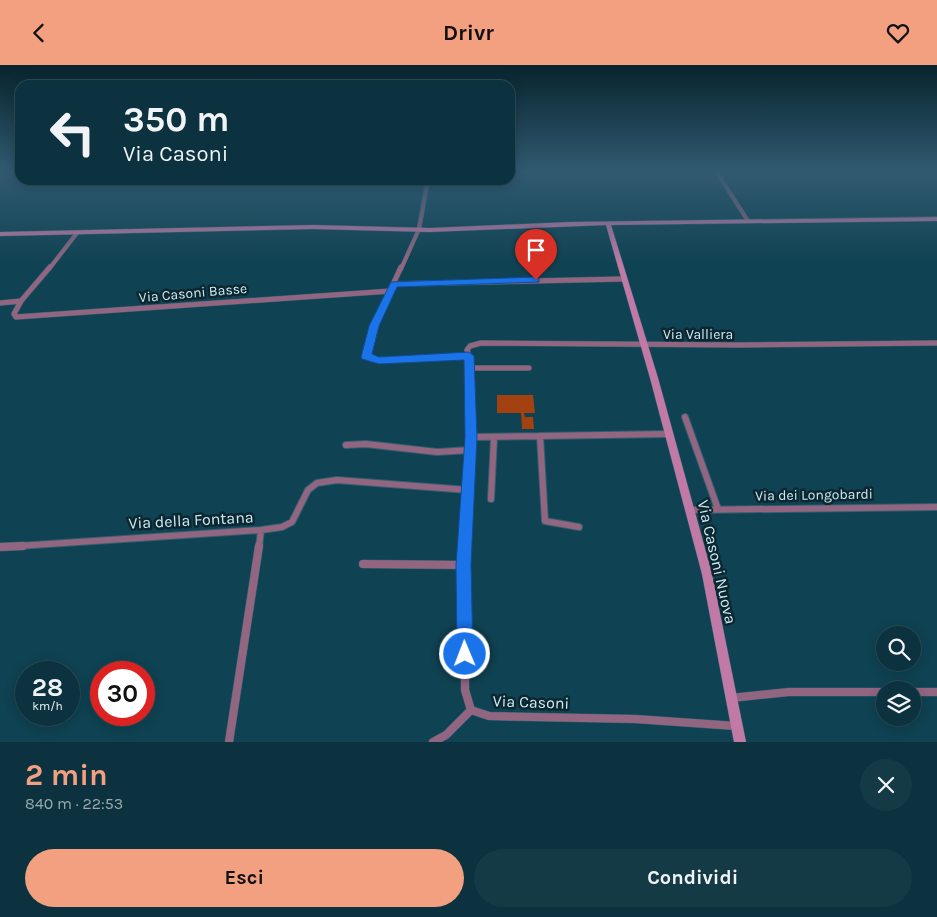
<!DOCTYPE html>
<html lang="it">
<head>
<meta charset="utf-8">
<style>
  :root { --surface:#0b323e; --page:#143a45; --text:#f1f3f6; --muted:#9aaab0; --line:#2b4d58; --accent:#f2a080 }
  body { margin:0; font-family:Karla,sans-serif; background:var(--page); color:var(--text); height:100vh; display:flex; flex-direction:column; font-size:19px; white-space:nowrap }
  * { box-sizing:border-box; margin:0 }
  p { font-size:16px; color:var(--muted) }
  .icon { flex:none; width:28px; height:28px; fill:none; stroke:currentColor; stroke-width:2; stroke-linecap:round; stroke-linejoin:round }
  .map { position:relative; height:677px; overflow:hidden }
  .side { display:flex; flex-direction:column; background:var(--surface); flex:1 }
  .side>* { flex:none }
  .banner { position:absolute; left:15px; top:15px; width:500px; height:105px; border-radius:15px; box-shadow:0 2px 12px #0003,0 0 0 1px var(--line); background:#0b323e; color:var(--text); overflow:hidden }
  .buttons { position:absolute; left:876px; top:561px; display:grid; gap:10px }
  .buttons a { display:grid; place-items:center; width:45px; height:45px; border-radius:50%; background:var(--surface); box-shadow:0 2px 12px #0003,0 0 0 1px var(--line); font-size:25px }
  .speed { position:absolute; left:15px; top:596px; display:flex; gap:10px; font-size:25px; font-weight:700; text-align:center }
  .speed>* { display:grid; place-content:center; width:65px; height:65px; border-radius:50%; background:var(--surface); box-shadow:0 2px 12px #0003,0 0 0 1px var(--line); line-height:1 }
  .speed small { font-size:12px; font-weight:400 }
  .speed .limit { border:8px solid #d22; background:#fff; color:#111 }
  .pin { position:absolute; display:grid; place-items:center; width:42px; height:42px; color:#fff; margin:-51px -21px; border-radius:50% 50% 50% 0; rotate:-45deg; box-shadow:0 0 5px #0007 }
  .pin .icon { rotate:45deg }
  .me { position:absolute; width:55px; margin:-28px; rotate:359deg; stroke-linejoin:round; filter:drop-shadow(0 0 4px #0008) }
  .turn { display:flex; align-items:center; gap:18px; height:105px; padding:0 25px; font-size:22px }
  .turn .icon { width:65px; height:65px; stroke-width:2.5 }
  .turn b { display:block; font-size:35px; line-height:42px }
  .round { display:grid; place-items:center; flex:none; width:52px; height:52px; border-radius:26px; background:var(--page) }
  .headline { display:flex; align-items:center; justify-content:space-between; height:85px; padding:0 25px }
  h1 { font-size:30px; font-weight:700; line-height:38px; color:var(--accent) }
  .primary-button { display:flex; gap:10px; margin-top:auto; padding:10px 25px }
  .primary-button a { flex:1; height:58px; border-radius:30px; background:var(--accent); color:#111; font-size:20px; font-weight:700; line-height:58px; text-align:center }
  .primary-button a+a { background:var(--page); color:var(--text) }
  header { display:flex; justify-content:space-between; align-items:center; height:65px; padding:0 25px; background:var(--accent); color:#111; font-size:22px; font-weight:700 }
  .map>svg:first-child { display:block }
  .green { fill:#a44110 }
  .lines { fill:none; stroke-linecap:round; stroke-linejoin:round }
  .minor-far3-casing { stroke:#316070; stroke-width:4.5 }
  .minor-far2-casing { stroke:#316070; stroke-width:6 }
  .minor-far1-casing { stroke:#316070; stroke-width:8 }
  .minor-casing { stroke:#316070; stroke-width:9 }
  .tertiary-casing { stroke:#316070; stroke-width:1 }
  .secondary-casing { stroke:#316070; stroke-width:1 }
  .minor-far3 { stroke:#926580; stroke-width:4 }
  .minor-far2 { stroke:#926580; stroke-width:5 }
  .minor-far1 { stroke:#926580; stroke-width:6 }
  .minor { stroke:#926580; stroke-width:8 }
  .tertiary { fill:#926580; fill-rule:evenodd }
  .secondary { fill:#c17aa6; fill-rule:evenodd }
  .route { fill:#1a73e8; stroke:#114b97 }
  .labels { text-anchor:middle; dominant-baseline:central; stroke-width:5; stroke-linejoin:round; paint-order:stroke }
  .street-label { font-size:14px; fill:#ccebf7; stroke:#0c272f }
  .near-street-label { font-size:16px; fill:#ccebf7; stroke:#0c272f }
</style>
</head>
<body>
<header><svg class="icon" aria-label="back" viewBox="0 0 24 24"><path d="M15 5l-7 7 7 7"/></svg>Drivr<svg class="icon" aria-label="heart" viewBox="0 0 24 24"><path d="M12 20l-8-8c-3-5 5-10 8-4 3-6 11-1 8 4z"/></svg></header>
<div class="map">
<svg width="937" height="677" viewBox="0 0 937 677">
  <rect width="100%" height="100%" fill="#0f4252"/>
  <path class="green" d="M497 330H533L535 348H524L525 352H533L534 364H522L521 348H497Z"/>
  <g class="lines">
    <g class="minor-far3-casing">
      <path id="minor-far3" d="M716 106 748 156
        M49 204 77 168
        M401 204 419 164"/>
    </g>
    <g class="minor-far2-casing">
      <path id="minor-far2" d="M401 202 374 261 366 292 379 295 469 291 470 327
        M394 219 623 214
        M21 236 14 249 16 252 391 226
        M0 238 21 236 50 202
        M469 291 467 285 470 281 481 278 738 280 937 278
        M469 303H529"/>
    </g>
    <g class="minor-far1-casing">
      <path id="minor-far1" d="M685 352 718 444
        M540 371 545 456 579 462
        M471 372 668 369
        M346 380 366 379 437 387 470 385
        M491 434 494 373
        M691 445 937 442
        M3 482 261 465 282 462 292 457 308 425 317 418 337 415 468 425
        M259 482 261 465
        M465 482 471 372 470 325"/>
    </g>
    <g class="minor-casing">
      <path id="minor" d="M465 481V625L471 645 489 651 635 654 736 661
        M0 482 23 481
        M363 499 464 500
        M912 627H937
        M731 633 789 627H885
        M229 677 259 481
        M433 677 446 670 471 645"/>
    </g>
    <g class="tertiary-casing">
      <path id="tertiary" d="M426 115H430L421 164 419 165 417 164Z"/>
    </g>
    <g class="secondary-casing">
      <path id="secondary" d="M937 152V156L611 160 658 313 712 509 746 677H734L702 509 650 313 606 160 430 167 313 164 0 171V167L313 160 430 163 569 157Z"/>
    </g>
    <use href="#minor-far3" class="minor-far3"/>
    <use href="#minor-far2" class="minor-far2"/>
    <use href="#minor-far1" class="minor-far1"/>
    <use href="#minor" class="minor"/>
    <use href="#tertiary" class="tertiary"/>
    <use href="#secondary" class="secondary"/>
  </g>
  <linearGradient id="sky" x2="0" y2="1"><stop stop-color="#08242d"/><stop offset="0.53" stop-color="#315a71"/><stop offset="1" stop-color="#315a71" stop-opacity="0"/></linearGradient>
  <rect width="937" height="200" fill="url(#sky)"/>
  <path class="route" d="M536 212 539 213V217L397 222 379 261 372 289 379 292 469 287 474 291 477 372 471 500 473 589 470 595 465 597 459 595 457 589 456 500 465 372 464 295 379 299 362 294 361 292 369 261 391 217Z"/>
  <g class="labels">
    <g class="street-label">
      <text transform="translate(193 228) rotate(-5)">Via Casoni Basse</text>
      <text x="698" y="269">Via Valliera</text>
      <text transform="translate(814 430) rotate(-1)">Via dei Longobardi</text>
    </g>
    <g class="near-street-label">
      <text transform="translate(191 455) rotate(-3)">Via della Fontana</text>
      <text transform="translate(717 497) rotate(77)">Via Casoni Nuova</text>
      <text transform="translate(531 637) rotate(2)">Via Casoni</text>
    </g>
  </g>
</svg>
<div class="buttons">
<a><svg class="icon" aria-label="search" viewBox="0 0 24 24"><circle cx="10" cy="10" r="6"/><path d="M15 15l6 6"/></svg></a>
<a><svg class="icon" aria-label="layers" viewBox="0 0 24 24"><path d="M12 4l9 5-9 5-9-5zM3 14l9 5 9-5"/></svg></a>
</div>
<div class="speed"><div>28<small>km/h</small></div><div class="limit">30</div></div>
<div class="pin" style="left:536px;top:215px;background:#d93025"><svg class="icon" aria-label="arrive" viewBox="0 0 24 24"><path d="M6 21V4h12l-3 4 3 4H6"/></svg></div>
<svg class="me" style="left:465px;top:589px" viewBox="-20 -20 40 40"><circle r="17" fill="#1a73e8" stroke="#fff" stroke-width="3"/><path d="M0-11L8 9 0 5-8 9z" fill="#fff"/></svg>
<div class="banner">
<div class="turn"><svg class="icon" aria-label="left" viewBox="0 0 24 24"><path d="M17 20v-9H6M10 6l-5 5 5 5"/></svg><div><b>350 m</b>Via Casoni</div></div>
</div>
</div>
<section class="side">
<div class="headline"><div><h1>2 min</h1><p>840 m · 22:53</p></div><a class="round"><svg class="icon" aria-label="close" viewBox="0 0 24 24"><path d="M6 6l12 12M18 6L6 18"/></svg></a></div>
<div class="primary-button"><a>Esci</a><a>Condividi</a></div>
</section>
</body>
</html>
